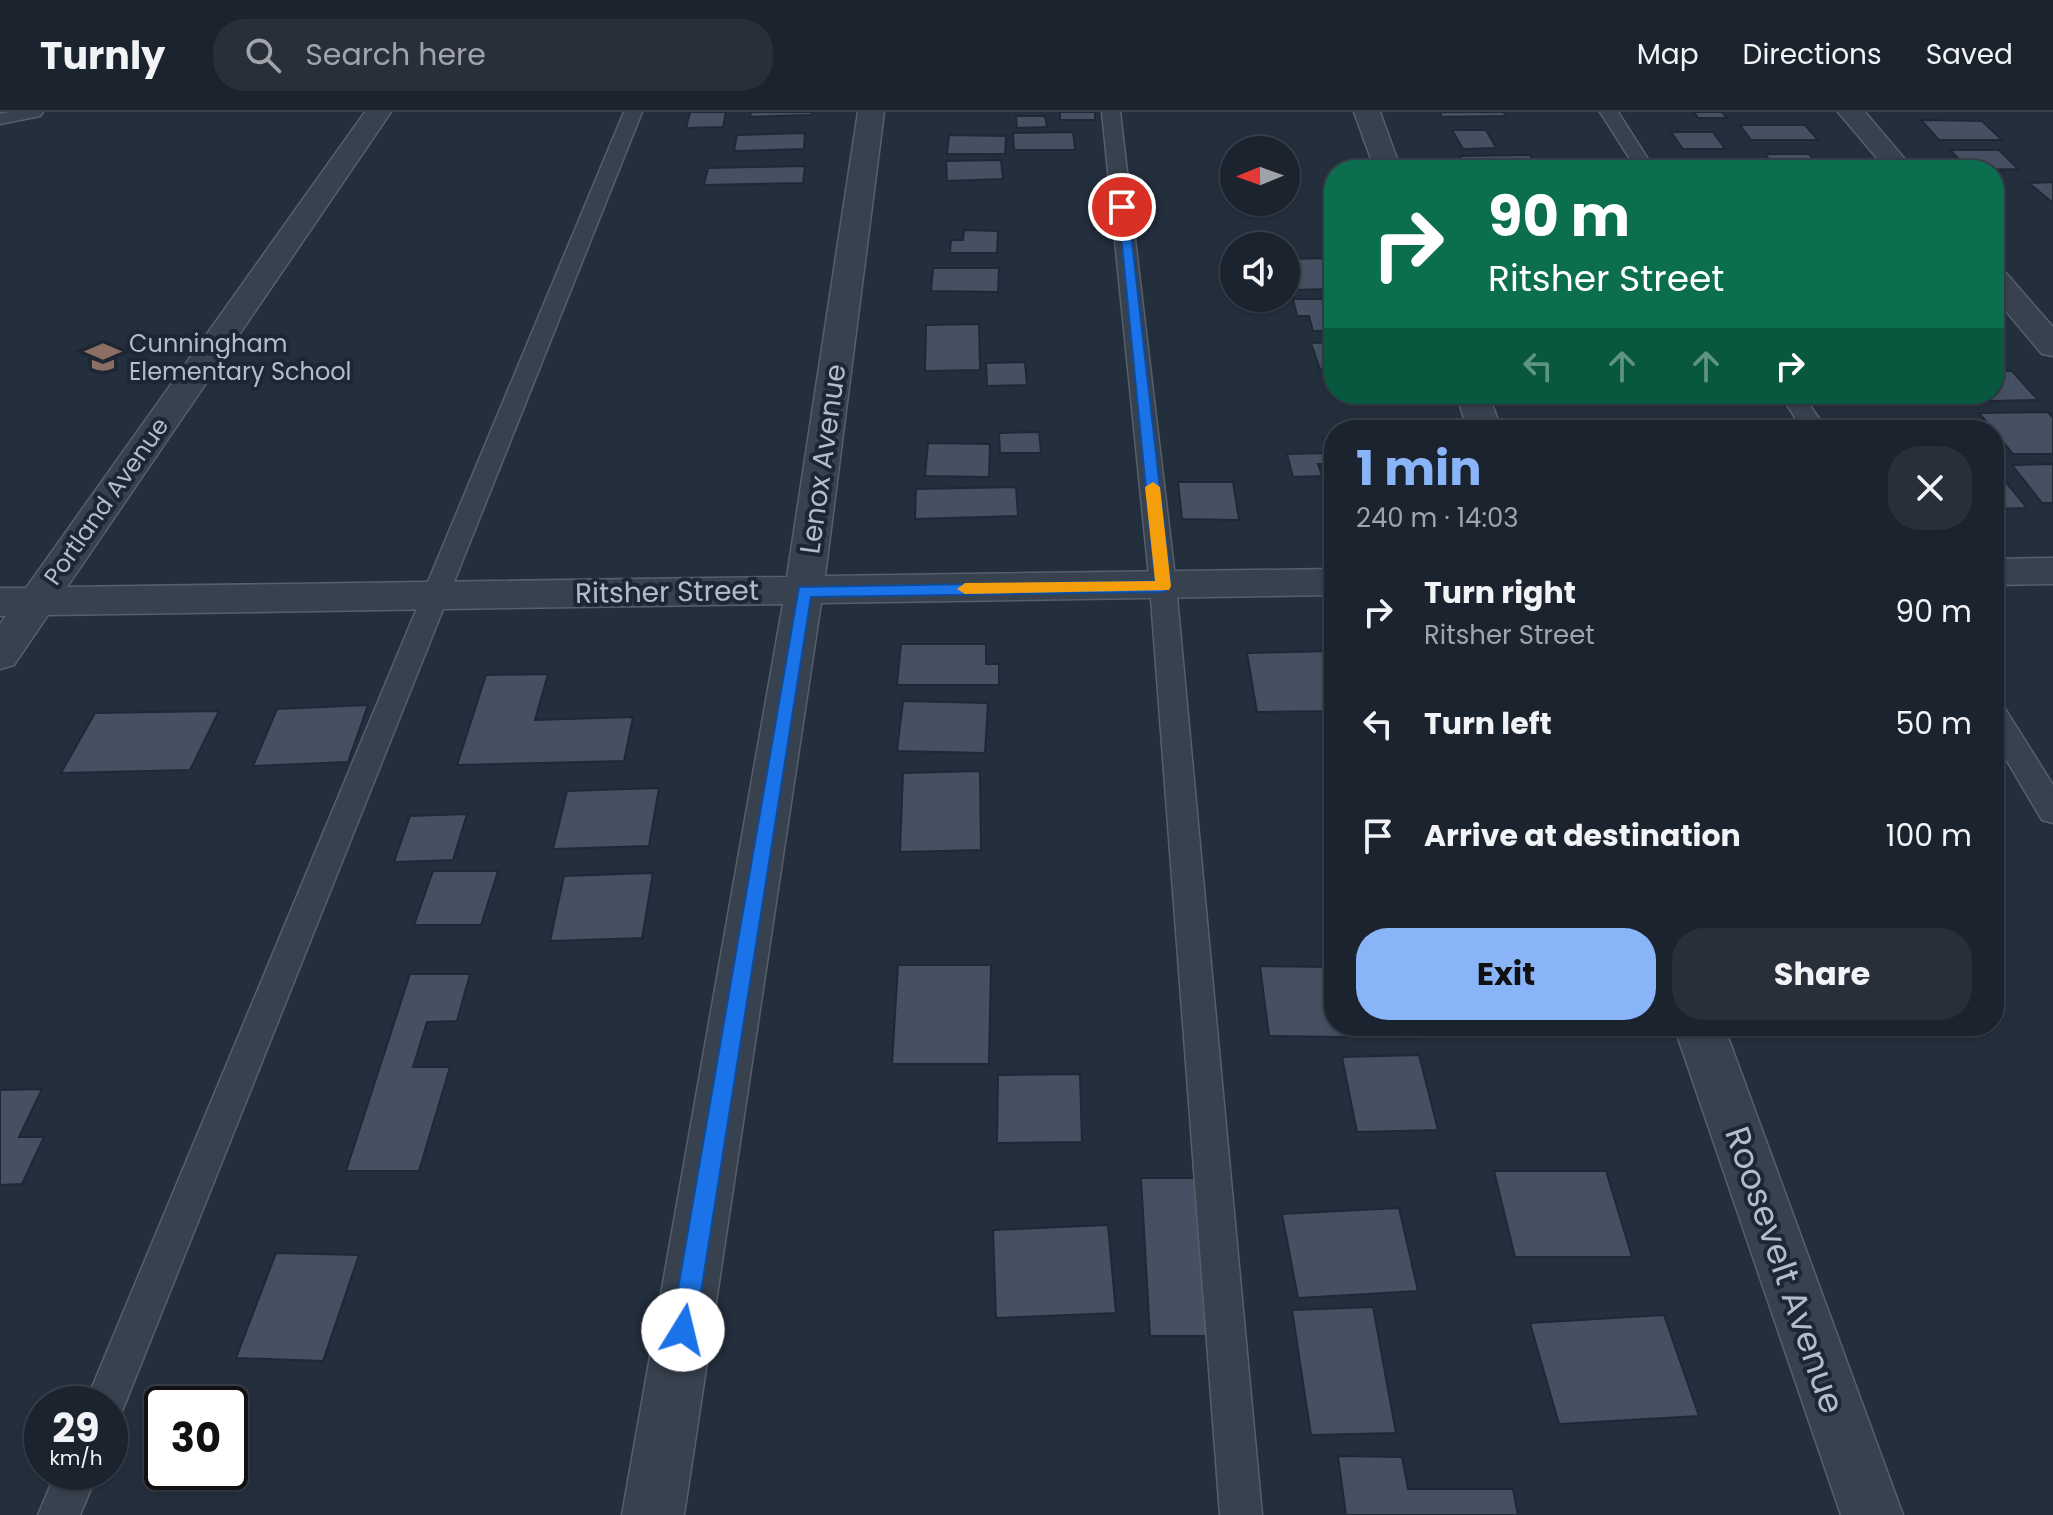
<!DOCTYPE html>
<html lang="en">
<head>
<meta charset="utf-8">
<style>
  :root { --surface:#1b232e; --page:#282f3a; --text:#f1f3f6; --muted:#a0a4aa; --line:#39404a; --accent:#8ab4f8 }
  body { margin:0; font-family:Poppins,sans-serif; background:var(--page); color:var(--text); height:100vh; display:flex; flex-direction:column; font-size:30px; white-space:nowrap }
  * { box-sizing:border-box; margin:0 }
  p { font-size:26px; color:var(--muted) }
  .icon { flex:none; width:44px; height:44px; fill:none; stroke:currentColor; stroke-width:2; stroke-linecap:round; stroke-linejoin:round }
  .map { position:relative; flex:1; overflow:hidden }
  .sheet { position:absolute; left:1324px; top:308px; width:680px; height:616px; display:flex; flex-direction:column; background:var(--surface); border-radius:32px; box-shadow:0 2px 6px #0004,0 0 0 2px var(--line) }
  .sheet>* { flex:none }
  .guide { position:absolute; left:1324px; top:48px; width:680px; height:244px; border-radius:32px; box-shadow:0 2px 6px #0004,0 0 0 2px var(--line); background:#0b6e4f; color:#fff; overflow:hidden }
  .needle { width:52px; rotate:269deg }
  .tools { position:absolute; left:1220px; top:24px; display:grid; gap:16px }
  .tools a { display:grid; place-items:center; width:80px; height:80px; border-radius:50%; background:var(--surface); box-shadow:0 2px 6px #0004,0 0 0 2px var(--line); font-size:40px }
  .speed { position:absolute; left:24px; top:1274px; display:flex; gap:16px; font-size:40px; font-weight:700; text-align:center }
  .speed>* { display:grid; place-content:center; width:104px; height:104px; border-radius:50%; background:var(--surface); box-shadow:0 2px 6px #0004,0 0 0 2px var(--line); line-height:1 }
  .speed small { font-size:20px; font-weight:400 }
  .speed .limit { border:4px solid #111; border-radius:12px; background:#fff; color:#111 }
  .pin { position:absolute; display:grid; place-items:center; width:68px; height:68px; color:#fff; margin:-34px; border:4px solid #fff; border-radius:50%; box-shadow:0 2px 8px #0007 }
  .me { position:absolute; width:88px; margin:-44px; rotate:9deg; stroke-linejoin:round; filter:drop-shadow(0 0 6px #0008) }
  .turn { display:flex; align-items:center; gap:28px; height:168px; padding:0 32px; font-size:36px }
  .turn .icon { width:104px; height:104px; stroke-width:2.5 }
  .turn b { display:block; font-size:56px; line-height:68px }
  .lanes { display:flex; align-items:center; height:76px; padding:0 32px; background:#0003; justify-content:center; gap:40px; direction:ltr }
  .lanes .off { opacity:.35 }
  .round { display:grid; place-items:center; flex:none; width:84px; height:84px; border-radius:32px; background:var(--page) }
  .headline { display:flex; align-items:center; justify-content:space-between; height:136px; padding:0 32px }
  h1 { font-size:48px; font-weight:700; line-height:60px; color:var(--accent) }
  .button { display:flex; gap:16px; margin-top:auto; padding:16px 32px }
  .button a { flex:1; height:92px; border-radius:32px; background:var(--accent); color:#111; font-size:32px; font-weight:700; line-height:92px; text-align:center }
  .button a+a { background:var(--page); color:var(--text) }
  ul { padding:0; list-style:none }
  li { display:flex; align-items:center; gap:24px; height:112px; padding:0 32px }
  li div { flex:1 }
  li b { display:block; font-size:30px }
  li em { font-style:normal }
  header { display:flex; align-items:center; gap:48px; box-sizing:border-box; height:112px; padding:0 40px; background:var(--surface); border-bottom:2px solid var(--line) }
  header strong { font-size:38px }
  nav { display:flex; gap:44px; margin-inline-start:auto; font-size:28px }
  .search { width:560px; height:72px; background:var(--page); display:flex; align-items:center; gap:20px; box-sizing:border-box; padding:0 28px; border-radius:32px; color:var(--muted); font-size:30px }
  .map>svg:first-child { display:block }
  .building { fill:#455162; stroke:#1f2835; stroke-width:2 }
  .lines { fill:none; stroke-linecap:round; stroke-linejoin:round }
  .lane-casing { stroke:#565f6c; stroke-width:3 }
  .street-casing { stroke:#565f6c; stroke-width:3 }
  .lane { fill:#38414e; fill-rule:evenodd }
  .street { fill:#38414e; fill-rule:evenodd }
  .route { fill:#1a73e8; stroke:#114b97; stroke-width:2 }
  .slow { fill:#f59e0b }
  .labels { text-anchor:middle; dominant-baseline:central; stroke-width:8; stroke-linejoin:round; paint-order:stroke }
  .far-poi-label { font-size:24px; fill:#b4bcc9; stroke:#1d2633; text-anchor:start }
  .far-street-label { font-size:24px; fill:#b4bcc9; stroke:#1d2633 }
  .street-label { font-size:28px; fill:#b4bcc9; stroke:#1d2633 }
  .near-street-label { font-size:34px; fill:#b4bcc9; stroke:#1d2633 }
</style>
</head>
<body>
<header>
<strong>Turnly</strong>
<div class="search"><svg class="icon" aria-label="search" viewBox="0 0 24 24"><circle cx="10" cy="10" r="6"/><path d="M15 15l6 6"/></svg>Search here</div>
<nav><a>Map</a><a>Directions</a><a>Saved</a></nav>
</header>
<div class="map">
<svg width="2053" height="1403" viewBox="0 0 2053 1403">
  <rect width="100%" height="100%" fill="#242f3e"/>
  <path class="building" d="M690 0H726L723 15 686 16Z
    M751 0H812L811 3 750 5Z
    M1060 0H1095V8H1060Z
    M1440 0H1503L1506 4 1442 5Z
    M1694 0H1722L1727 6H1698Z
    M1016 4H1045L1047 15 1017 16Z
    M1921 8 1982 9 2002 28H1939Z
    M1740 13H1805L1818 28H1751Z
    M1452 18H1486L1496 36 1463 37Z
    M1073 20 1075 38H1014L1013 21Z
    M1671 20H1713L1725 37H1683Z
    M805 21 804 37 734 39 737 23Z
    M949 23 1006 24 1005 42H947Z
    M1950 38H1999L2018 57 1969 58Z
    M1765 42H1809L1823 58H1777Z
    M1530 43 1538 58H1456L1454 52H1464L1460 44Z
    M1001 48 1003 67 947 69 946 49Z
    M805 54 803 71 704 73 708 56Z
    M2053 70V91L2029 71Z
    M964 118 998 119 997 141H950L951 128H963Z
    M1332 146 1334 177 1289 178 1286 147Z
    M1223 147H1234V163H1225Z
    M933 156H999L998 180 931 179Z
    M1293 187H1334V219H1313L1309 204H1297Z
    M979 212 980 258 925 259 926 213Z
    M1334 230V257H1320L1311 231Z
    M1025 250 1027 273 987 274 986 251Z
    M1994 259H2012L2038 288 1953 290 1946 282H1994Z
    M2048 300 2053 306V342H2013L1979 301Z
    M1039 320 1041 341H1000L999 321Z
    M1323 325H1334V352H1318L1322 364 1293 365 1287 342 1328 341Z
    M928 331 990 332 989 365 925 364Z
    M2053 352V391H2042L2012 353Z
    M2001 364 2027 396 1994 397V365Z
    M1178 370H1233L1239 408 1182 407Z
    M1016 375 1018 404 915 407 916 377Z
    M901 532H986V552H999V573H897Z
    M1334 539V599L1257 600 1247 541Z
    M548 562 535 608 633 605 624 649 457 653 486 563Z
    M903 589 988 591 985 641 897 639Z
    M368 593 348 650 253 654 277 597Z
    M219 599 190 658 61 661 95 601Z
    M980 659 981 738 900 740 903 661Z
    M659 676 649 734 553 737 567 679Z
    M467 702 453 748 394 750 410 704Z
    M433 759H498L481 813H414Z
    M653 761 642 826 550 829 564 764Z
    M898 853H991L989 952H892Z
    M1260 854 1334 855V914H1415L1417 926 1269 924Z
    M410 862H470L457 909 427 910 413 955H450L419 1059H346Z
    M1419 943 1438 1018 1357 1020 1342 945Z
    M1080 962 1082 1030 997 1031 998 963Z
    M42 977 19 1025H44L22 1072 0 1073V978Z
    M1494 1059H1606L1632 1145H1515Z
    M1141 1066H1207L1221 1224H1150Z
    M1399 1096 1418 1179 1298 1186 1282 1102Z
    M1108 1113 1116 1201 996 1206 993 1118Z
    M276 1141 359 1143 323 1249 236 1246Z
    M1373 1195 1396 1321 1311 1323 1292 1198Z
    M1664 1203 1699 1304 1559 1312 1530 1211Z
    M1338 1344 1402 1345 1408 1377H1513L1518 1403H1346Z"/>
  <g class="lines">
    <g class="lane-casing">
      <path id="lane" d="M9 0H43L40 4 0 12V2Z
        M624 0H642L125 1292 119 1306 110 1310V1292H85Z
        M1102 0H1120L1176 474 1262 1403H1220L1150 474Z
        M1600 0H1618L1655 58H1637Z
        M1780 282H1802L1827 318H1803Z
        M1994 592 2004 595 2053 673V711L2042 708 1994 627Z
        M56 1360H98L80 1403H38Z"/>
    </g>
    <g class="street-casing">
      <path id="street" d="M365 0H391L67 475 787 465 858 0H884L825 464 1334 457V483L821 491 684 1403H622L783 492 48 503 14 553 0 557V512L6 504H0V476H26Z
        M1354 0H1380L1401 58H1375Z
        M1838 0H1865L1914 58H1887Z
        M1994 157 2005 160 2053 215V244L2042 242 1994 185Z
        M1456 282H1488L1502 318H1468Z
        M2053 446V472L1994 473V447Z
        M1674 914H1724L1903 1403H1841Z"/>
    </g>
    <use href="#lane" class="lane"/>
    <use href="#street" class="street"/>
  </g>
  <path class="route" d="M1118 92 1128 95 1171 474 1163 480 811 485 695 1218 691 1227 683 1230 675 1227 671 1218 799 475 1155 469Z"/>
  <path class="slow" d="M1153 370 1160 375 1171 474 1169 478 965 482 957 477 965 471 1155 469 1145 375Z"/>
  <defs>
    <g id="school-bare" transform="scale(2.76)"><path d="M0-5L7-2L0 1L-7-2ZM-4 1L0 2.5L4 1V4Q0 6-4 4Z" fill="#8d6e63" stroke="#1d2633" stroke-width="2.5" paint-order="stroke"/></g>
  </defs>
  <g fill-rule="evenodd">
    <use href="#school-bare" x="103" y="245"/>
  </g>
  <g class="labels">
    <g class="far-poi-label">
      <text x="129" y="231">Cunningham<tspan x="129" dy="28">Elementary School</tspan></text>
    </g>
    <g class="far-street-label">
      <text transform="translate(106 389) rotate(-55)">Portland Avenue</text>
    </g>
    <g class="street-label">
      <text transform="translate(823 347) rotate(-82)">Lenox Avenue</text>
      <text transform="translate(667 480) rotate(-1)">Ritsher Street</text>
    </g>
    <g class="near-street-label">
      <text transform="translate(1785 1158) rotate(71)">Roosevelt Avenue</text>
    </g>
  </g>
</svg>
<div class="tools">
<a><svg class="needle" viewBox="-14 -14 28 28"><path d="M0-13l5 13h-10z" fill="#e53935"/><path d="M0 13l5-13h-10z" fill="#a0a4aa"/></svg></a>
<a><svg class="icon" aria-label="sound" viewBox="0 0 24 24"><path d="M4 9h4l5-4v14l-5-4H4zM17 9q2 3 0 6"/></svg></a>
</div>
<div class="speed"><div>29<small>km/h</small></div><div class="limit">30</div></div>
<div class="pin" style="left:1122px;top:95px;background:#d93025"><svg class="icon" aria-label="arrive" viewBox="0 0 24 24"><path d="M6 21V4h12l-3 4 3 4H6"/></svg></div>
<svg class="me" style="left:683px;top:1218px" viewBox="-20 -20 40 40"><circle r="19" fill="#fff"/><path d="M0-13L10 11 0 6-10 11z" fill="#1a73e8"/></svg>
<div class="guide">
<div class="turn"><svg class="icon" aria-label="right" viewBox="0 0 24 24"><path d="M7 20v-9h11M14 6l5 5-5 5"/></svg><div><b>90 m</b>Ritsher Street</div></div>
<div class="lanes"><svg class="icon off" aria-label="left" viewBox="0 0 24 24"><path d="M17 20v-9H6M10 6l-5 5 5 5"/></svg><svg class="icon off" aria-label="ahead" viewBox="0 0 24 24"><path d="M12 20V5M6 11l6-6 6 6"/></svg><svg class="icon off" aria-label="ahead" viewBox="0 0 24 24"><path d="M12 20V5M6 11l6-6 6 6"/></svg><svg class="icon" aria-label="right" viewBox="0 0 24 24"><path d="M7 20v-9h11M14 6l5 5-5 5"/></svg></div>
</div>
<section class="sheet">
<div class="headline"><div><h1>1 min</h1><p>240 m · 14:03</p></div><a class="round"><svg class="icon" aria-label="close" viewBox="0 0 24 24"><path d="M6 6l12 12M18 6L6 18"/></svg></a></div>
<ul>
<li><svg class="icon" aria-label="right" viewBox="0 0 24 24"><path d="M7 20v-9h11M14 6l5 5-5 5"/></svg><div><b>Turn right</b><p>Ritsher Street</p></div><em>90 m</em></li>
<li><svg class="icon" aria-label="left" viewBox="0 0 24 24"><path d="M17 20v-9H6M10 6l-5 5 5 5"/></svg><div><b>Turn left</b></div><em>50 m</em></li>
<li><svg class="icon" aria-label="arrive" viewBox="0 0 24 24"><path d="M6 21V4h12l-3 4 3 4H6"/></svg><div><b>Arrive at destination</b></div><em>100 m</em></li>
</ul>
<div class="button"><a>Exit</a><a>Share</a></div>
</section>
</div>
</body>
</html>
